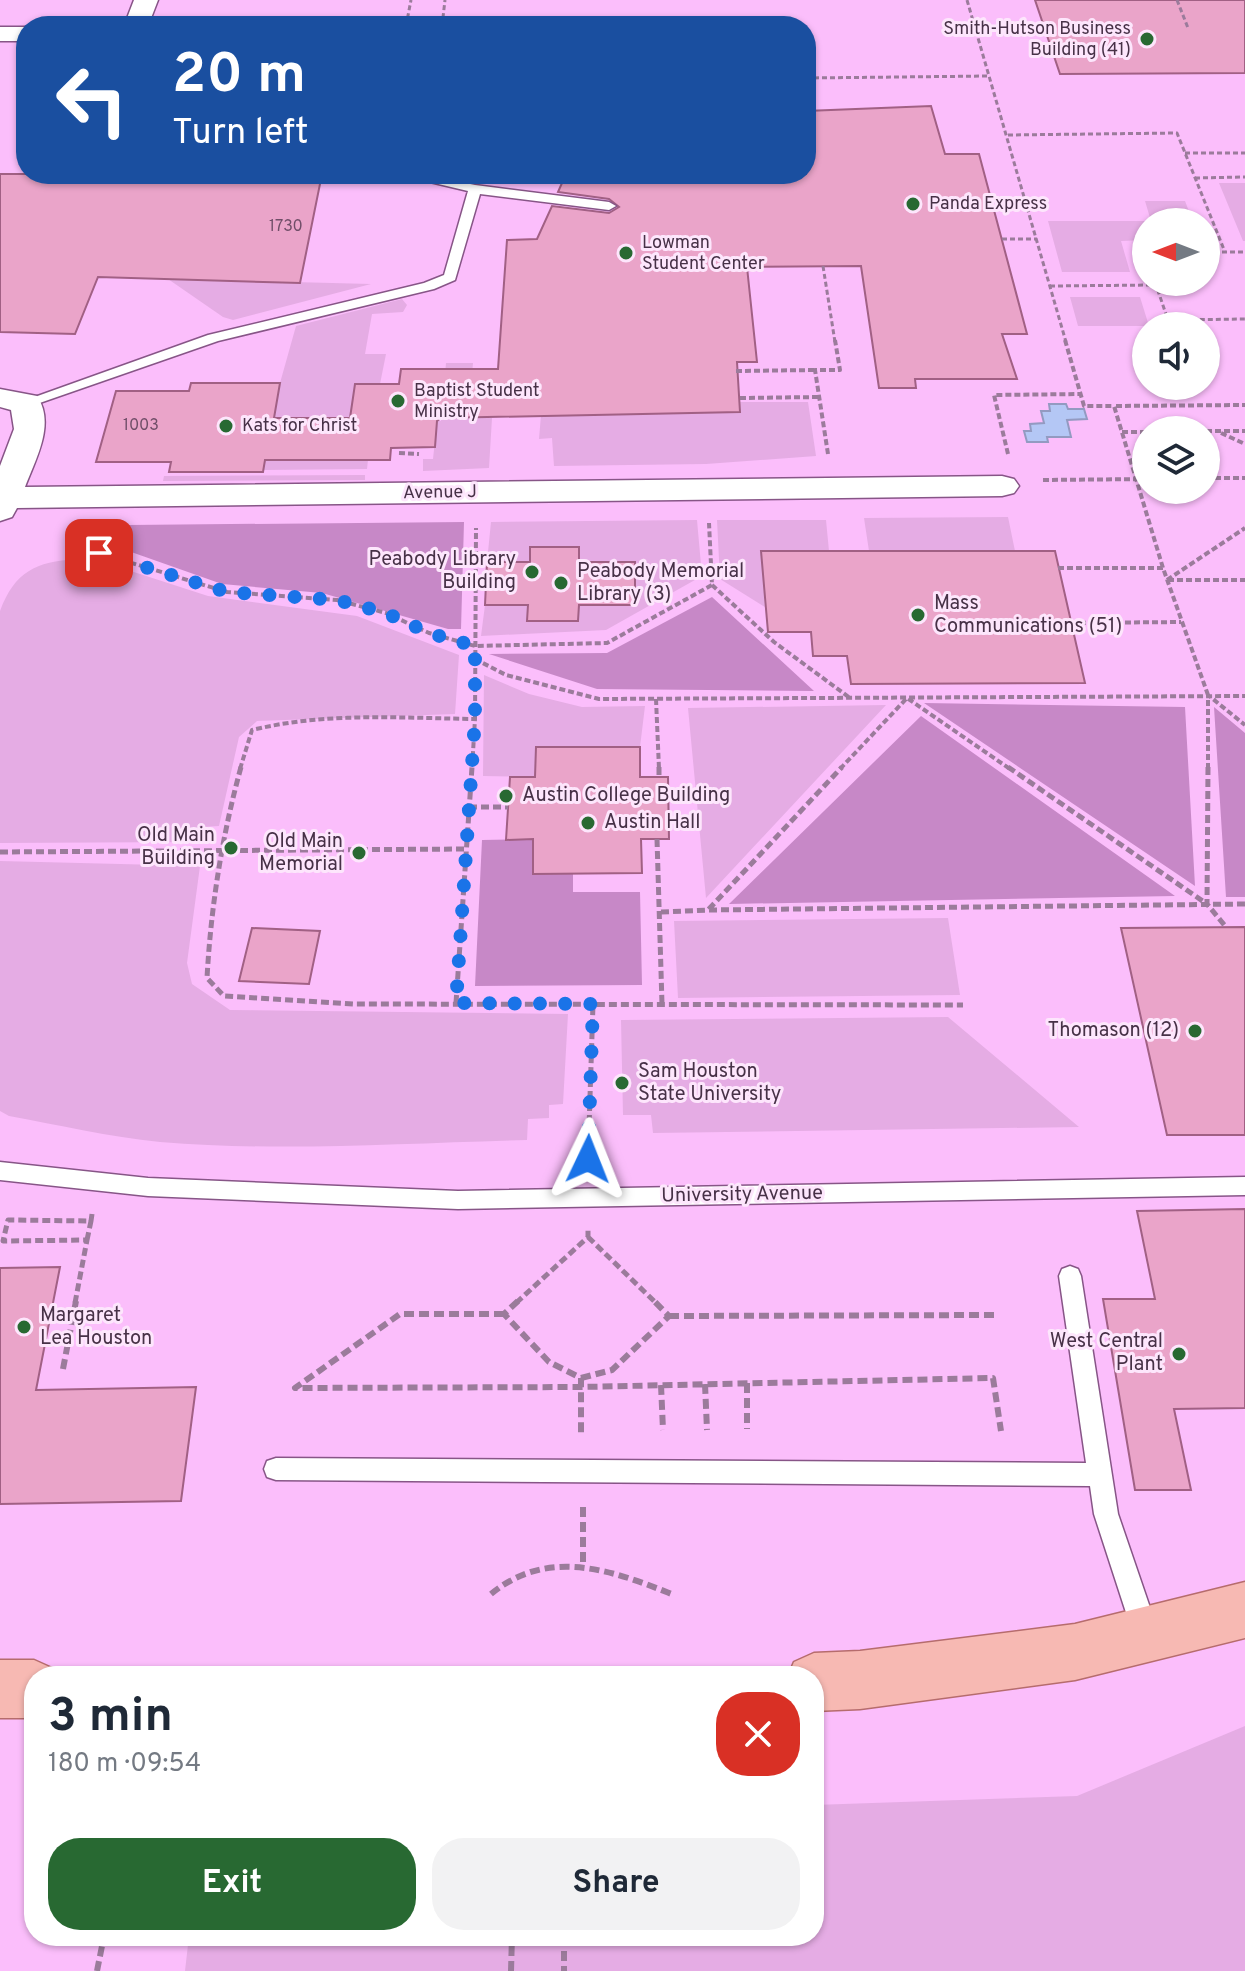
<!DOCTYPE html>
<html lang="en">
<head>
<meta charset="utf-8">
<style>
  :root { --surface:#fff; --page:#f2f2f3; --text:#1f2937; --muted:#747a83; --accent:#286932 }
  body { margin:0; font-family:Overpass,sans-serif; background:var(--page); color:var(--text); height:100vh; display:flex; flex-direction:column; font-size:30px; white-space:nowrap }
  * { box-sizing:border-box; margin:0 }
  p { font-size:26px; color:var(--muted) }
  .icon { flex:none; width:44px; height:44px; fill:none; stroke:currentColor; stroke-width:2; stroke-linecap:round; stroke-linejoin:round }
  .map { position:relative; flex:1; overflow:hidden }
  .side { position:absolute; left:24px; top:1666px; width:800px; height:280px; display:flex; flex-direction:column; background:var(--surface); border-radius:32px; box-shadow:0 2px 6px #0004 }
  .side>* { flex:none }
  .top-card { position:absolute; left:16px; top:16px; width:800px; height:168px; border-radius:32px; box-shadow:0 2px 6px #0004; background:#1a4fa0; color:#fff; overflow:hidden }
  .needle { width:52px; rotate:270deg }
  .fabs { position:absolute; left:1132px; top:208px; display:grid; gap:16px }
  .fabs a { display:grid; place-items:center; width:88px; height:88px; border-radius:50%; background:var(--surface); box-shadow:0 2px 6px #0004; font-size:40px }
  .pin { position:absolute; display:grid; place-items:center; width:68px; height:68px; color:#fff; margin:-34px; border-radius:16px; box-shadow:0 4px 12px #0006 }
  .me { position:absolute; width:88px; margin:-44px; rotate:2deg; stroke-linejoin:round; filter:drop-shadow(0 0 6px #0008) }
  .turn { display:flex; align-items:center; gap:28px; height:168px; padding:0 24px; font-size:36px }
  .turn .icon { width:104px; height:104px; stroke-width:2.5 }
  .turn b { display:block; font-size:56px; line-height:68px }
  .round { display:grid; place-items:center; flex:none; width:84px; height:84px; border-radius:32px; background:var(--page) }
  .head { display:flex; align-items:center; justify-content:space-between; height:136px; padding:0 24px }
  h1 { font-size:48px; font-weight:700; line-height:60px }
  .primary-button { display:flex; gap:16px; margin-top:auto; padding:16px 24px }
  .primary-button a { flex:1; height:92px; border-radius:32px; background:var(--accent); color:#fff; font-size:32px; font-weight:700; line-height:92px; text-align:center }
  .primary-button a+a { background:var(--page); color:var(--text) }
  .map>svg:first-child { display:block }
  .built { fill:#fbbefb; fill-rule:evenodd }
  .green { fill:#e5ace4 }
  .forest { fill:#c788c7 }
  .water { fill:#b4c7f5; stroke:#939ac1; stroke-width:2 }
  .building { fill:#eaa4c9; stroke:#a16084; stroke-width:2 }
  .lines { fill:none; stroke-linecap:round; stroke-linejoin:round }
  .service-casing { stroke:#875587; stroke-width:3 }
  .minor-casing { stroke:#875587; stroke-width:3 }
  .primary-casing { stroke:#b66c6d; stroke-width:3 }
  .path-far3 { stroke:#9b7b9b; stroke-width:3; stroke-dasharray:5 3; stroke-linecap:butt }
  .path-far2 { stroke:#9b7b9b; stroke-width:4; stroke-dasharray:6 3; stroke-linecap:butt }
  .path-far1 { stroke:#9b7b9b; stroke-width:5; stroke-dasharray:8 4; stroke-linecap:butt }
  .path { stroke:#9b7b9b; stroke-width:6; stroke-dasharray:10 5; stroke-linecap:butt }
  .service { fill:#fff; fill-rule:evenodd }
  .minor { fill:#fff; fill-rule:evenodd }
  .primary { fill:#f7b9b3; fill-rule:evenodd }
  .route { stroke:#1a73e8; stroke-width:14; stroke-dasharray:0 25.2 }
  .poi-dot { fill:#286932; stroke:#fde6fc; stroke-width:3 }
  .labels { text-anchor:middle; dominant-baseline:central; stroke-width:6; stroke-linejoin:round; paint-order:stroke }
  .number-label { font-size:16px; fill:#704e68 }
  .far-poi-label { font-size:18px; fill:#473147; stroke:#fde6fc; text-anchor:start }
  .far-street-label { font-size:18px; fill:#473147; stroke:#fde6fc }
  .poi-label { font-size:20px; fill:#473147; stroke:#fde6fc; text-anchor:start }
  .street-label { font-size:20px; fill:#473147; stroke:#fde6fc }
</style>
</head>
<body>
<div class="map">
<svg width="1245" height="1971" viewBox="0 0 1245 1971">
  <rect width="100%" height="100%" fill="#fdd0fc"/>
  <path class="built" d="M0 0H1245V1971H0ZM26 26H806V174H26ZM1146 222H1206V282H1146ZM1146 326H1206V386H1146ZM1146 430H1206V490H1146ZM34 1676H814V1936H34Z"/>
  <path class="green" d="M1219 183H1245V241H1243Z
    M1145 201H1185L1193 222H1146V240L1121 241 1130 272H1062L1048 221H1151Z
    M168 279 371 284 233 320 223 317Z
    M1070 297H1140L1149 326H1078Z
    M402 299 407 305 403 312 372 314 365 354H386L380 384H355L350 418H288L368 460 367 469 263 470 280 383 296 326Z
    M446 363H473L471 384H460L457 418H492L489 468 423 471V459H433L437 421H441Z
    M740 402H808L816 456 706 464 554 466 552 438 539 439 541 415 740 412Z
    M365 475V480L163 481 164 476Z
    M1008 517 1015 551H869L864 518Z
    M697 520 702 576 606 630 481 636 485 605H528L578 621 579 605 635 604V562H579V547L530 562H487L491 522Z
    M717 520H826L829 551H761L765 607 720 579Z
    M76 559 106 563 208 596 357 616 459 655 455 714 257 721 239 737 219 826 202 827 194 842 0 843V611C15 571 36 562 76 559Z
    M484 675 529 694 582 707 645 706 640 747H537L535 777 483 776Z
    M886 705 706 898 688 708Z
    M0 861 200 866 187 963 192 984 230 1010 568 1014 563 1104 549 1105V1118L528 1119 527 1140C406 1143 281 1152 160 1142 109 1137 59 1125 9 1116L0 1111Z
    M948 918 960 995 678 998 674 921Z
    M948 1017 1079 1127 653 1133 651 1115H623L621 1020Z
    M1245 1726V1971H185L189 1936H814V1805L1077 1796Z"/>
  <path class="forest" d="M464 522 461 629H448L322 593 222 584 117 547 106 540C109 529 119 527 129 525Z
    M712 597 814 691 597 689 489 654 607 653Z
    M924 703 1185 707 1195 886Z
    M1214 707 1245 733V897H1226Z
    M921 716 1175 896 729 904Z
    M533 839V873H573V892H640L642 985 475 986 482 840Z"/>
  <path class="water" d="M1049 404H1066L1068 409H1084L1087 419 1067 420 1071 437H1047L1048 442H1027L1024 431H1031L1030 424 1044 423 1041 411H1050Z"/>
  <path class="building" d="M1035 0H1245V73L1060 74Z
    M931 106 945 154H979L1027 334H1002L1017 379H915L916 388H879L861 266 747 267 757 362H737L740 412 441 418 437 421 435 447 391 448 390 460H265L263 472H169L171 462H96L116 391H189L191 383H280L274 418H350L355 384H399L401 369H498L507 240 537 239 552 206 609 213 619 207 609 199 558 192 566 174H806V111Z
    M0 174H322L300 283 98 277 75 334 0 332Z
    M530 547H579V562H635V605H579L578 621H527L528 605H485L487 562H530Z
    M761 551H1055L1085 683 851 684 847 656H813L811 632H768Z
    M536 747H640V777H668L669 839H641L642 873 533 874V839L506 840 510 777H535Z
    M1245 927V1135H1167L1121 928Z
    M252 928 320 931 309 984 239 981Z
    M1245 1209V1408L1174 1409 1191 1490H1135L1103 1299H1155L1137 1211Z
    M60 1267 36 1390 196 1387 181 1501 0 1504V1268Z"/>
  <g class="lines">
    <g class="service-casing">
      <path id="service" d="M396 174H422L475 185 609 202 616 206 609 210 480 194 455 280 434 289 218 341 31 406H21L18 403 208 335 424 283 444 275 468 191Z
        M0 1162 148 1178 458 1191 1245 1177V1195L458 1209 148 1196 0 1180Z
        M1070 1266 1078 1269 1081 1276 1118 1514 1159 1634 1155 1643 1146 1647 1137 1643 1133 1634 1094 1514 1090 1486 276 1480 267 1477 264 1469 267 1461 276 1458 1086 1463 1059 1276 1062 1269Z"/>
    </g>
    <g class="minor-casing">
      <path id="minor" d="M134 0H158L148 26H124Z
        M0 27H26V41H0Z
        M0 389 37 396C56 424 35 460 25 487L1002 476 1014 479 1019 486 1014 493 1002 496 17 508 12 517 0 521V466L14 429 11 410 0 407Z"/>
    </g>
    <g class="primary-casing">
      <path id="primary" d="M1245 1582V1638L1075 1680 860 1709 814 1711V1676H788L794 1662 814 1653 860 1651 1075 1624Z
        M0 1660H34L54 1669 57 1676H34V1718H0Z"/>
    </g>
    <path class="path-far3" d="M967 0 1066 342
      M1177 0 1188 28
      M406 26 411 0
      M442 26 445 0
      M806 78 990 76
      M1008 135 1177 133 1225 252
      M1185 153H1245
      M1195 178 1245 177
      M1002 239H1037
      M1206 252H1245
      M1146 253V258
      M823 266 835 342
      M1155 282 1168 320 1245 319
      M1050 286 1156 285"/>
    <path class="path-far2" d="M1065 340 1084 406H1114
      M736 371 815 370
      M740 398 819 397
      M1206 431H1245
      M1122 432H1146
      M1221 433 1245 444
      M399 453 419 454
      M828 454 815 370H840L835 340
      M1008 454 994 395 1081 394
      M1206 478H1245
      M1043 480 1146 479
      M96 532 99 553 227 592 337 600 386 613 429 633 475 646 607 643 712 585 709 523
      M1058 568H1163
      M1167 580 1245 528
      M1168 580H1245
      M712 585 774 642 850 698
      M1071 623 1181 622
      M475 659 506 675 599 699 1245 696
      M1208 695 1163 568 1114 406 1245 405
      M656 699 659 769
      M475 719 476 528
      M240 769 252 730C326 712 400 718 475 719L472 769
      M840 769 907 698 1010 769
      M1208 769V695L1245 725"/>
    <path class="path-far1" d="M241 767C222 836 211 906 207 978L224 996 354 1004 963 1005
      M659 767V777
      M1008 767 1207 904
      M1208 767 1207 904 1226 927
      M469 807H508
      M657 839 662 1004
      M0 852 466 849
      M709 910 1245 904
      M661 912 708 910 842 767
      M456 1003 472 767
      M588 1159 593 1004
      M588 1237 656 1303
      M87 1240 91 1221
      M75 1303 87 1240 3 1241 8 1220 91 1221 92 1214
      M516 1303 588 1237V1229"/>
    <path class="path" d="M518 1301 504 1314 549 1362 581 1378V1437
      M504 1314H400L295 1388 581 1387 993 1378 1001 1431
      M669 1316 994 1315
      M63 1369 76 1301
      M581 1378 612 1370 669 1316 654 1301
      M747 1383V1429
      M705 1384 707 1430
      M661 1385 663 1430
      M583 1507V1566
      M491 1594C548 1547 612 1570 674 1595
      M564 1936V1971
      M97 1971 104 1936
      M511 1971 512 1936"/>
    <use href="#service" class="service"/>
    <use href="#minor" class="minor"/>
    <use href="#primary" class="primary"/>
  </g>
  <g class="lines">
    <path class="route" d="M99 553 227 592 337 600 386 613 429 633 475 646V719L456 1003 593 1004 588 1159"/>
  </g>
  <g class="poi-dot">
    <circle cx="1147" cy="39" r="8"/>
    <circle cx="913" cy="204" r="8"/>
    <circle cx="626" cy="253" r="8"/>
    <circle cx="398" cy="401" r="8"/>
    <circle cx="226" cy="426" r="8"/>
    <circle cx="532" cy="572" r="8"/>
    <circle cx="561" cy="583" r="8"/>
    <circle cx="918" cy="615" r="8"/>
    <circle cx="506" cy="796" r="8"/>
    <circle cx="588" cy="823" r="8"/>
    <circle cx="231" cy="848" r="8"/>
    <circle cx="359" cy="853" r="8"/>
    <circle cx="1195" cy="1031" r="8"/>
    <circle cx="622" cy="1083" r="8"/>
    <circle cx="24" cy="1327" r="8"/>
    <circle cx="1179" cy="1354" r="8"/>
  </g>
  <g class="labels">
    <g class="number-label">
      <text x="286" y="227">1730</text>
      <text x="141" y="426">1003</text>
    </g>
    <g class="far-poi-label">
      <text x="1131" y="29" text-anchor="end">Smith-Hutson Business<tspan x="1131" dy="21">Building (41)</tspan></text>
      <text x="929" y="204">Panda Express</text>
      <text x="642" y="243">Lowman<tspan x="642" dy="21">Student Center</tspan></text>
      <text x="414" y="391">Baptist Student<tspan x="414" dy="21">Ministry</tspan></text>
      <text x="242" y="426">Kats for Christ</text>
    </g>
    <g class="far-street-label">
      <text transform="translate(440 493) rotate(-1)">Avenue J</text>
    </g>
    <g class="poi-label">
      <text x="516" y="560" text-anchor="end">Peabody Library<tspan x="516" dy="23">Building</tspan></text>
      <text x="577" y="572">Peabody Memorial<tspan x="577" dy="23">Library (3)</tspan></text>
      <text x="934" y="604">Mass<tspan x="934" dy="23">Communications (51)</tspan></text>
      <text x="522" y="796">Austin College Building</text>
      <text x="604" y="823">Austin Hall</text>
      <text x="215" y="836" text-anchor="end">Old Main<tspan x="215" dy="23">Building</tspan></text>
      <text x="343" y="842" text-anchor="end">Old Main<tspan x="343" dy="23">Memorial</tspan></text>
      <text x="1179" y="1031" text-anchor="end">Thomason (12)</text>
      <text x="638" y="1072">Sam Houston<tspan x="638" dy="23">State University</tspan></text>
      <text x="40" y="1316">Margaret<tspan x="40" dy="23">Lea Houston</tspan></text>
      <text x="1163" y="1342" text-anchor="end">West Central<tspan x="1163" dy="23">Plant</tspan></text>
    </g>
    <g class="street-label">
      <text transform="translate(742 1195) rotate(-1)">University Avenue</text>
    </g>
  </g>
</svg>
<div class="fabs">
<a><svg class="needle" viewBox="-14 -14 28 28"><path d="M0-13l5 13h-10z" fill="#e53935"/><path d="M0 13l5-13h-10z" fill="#747a83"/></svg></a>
<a><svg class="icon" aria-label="sound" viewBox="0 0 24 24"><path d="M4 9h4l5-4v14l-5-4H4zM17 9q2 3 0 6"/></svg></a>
<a><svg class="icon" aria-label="layers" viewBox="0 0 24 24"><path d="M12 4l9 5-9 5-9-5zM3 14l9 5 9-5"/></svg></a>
</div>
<div class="pin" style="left:99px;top:553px;background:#d93025"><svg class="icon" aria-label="arrive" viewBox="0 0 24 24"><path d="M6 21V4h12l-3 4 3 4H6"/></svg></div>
<svg class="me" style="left:588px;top:1159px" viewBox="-20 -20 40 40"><path d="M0-17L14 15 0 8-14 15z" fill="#1a73e8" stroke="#fff" stroke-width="4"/></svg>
<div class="top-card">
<div class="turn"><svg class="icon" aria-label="left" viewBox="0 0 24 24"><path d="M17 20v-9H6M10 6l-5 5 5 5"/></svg><div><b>20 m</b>Turn left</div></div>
</div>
<section class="side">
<div class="head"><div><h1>3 min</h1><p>180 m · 09:54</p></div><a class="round" style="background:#d93025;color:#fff"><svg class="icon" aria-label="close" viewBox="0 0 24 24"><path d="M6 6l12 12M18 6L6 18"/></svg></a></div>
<div class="primary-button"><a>Exit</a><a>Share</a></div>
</section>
</div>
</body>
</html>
